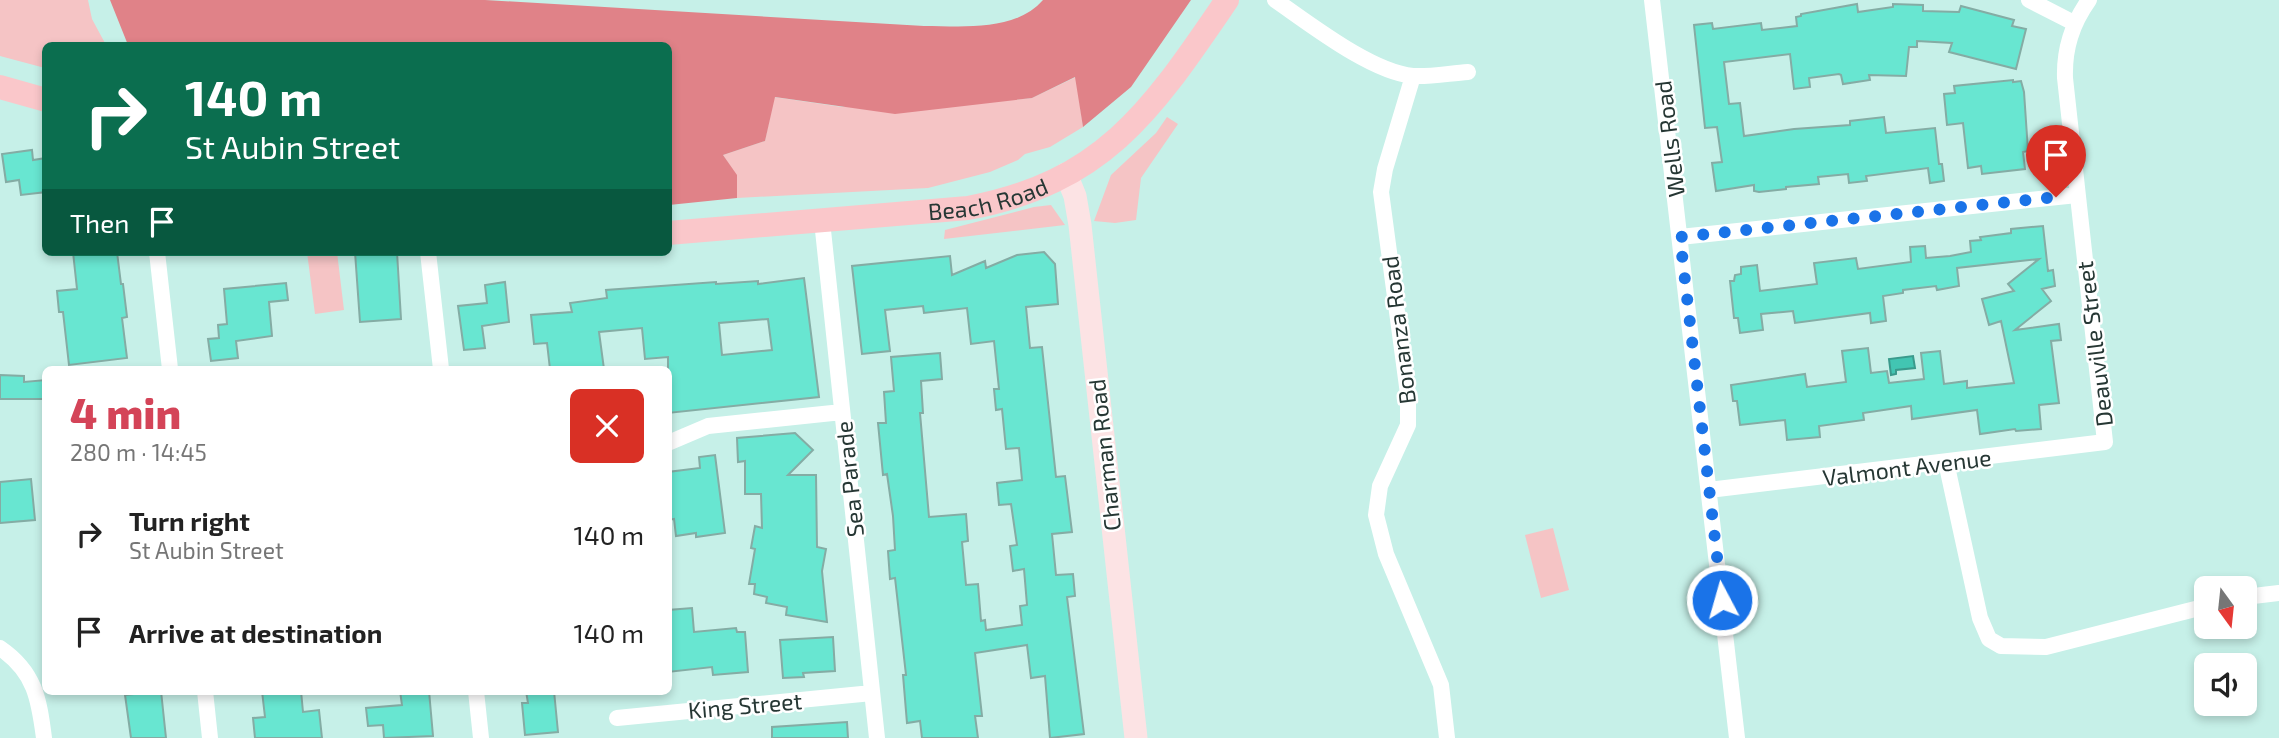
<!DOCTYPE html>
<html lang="en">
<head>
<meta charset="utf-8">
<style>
  :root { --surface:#fff; --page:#f2f2f2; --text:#222; --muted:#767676; --accent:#d44458 }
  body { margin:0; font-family:"Exo 2",sans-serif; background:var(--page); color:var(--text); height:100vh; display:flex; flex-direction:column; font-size:26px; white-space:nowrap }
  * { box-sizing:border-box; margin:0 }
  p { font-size:23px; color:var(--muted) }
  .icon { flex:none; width:38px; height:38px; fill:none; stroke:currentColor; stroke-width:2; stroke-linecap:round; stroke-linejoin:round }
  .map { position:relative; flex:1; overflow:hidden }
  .panel { position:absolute; left:42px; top:366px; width:630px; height:329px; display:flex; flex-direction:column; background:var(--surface); border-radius:10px; box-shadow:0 4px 10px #0003 }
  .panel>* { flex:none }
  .guide { position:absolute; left:42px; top:42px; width:630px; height:214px; border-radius:10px; box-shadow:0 4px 10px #0003; background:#0b6e4f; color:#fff; overflow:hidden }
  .needle { width:46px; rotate:165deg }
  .tools { position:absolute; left:2194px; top:576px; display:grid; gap:14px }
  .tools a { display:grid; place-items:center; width:63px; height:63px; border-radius:10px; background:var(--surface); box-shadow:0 4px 10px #0003; font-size:35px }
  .pin { position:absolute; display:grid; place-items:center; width:60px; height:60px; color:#fff; margin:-72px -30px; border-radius:50% 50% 50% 0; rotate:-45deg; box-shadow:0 0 7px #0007 }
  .pin .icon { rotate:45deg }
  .me { position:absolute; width:77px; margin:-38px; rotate:354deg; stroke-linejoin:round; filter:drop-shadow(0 0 5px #0008) }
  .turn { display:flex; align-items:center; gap:24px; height:147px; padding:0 28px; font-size:32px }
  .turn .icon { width:91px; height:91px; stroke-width:2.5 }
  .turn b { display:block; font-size:49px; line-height:60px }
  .then { display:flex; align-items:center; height:66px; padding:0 28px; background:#0003; gap:14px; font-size:26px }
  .round { display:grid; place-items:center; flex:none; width:74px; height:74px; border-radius:10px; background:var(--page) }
  .headline { display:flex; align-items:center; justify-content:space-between; height:119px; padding:0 28px }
  h1 { font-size:42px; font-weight:800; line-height:52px; color:var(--accent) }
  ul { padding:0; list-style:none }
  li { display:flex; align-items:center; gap:21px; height:98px; padding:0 28px }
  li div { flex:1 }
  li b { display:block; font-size:26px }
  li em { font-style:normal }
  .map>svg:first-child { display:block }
  .green { fill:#f5c4c5 }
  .forest { fill:#e08288 }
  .water { fill:#42c5b2; stroke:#3a9a8c; stroke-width:2 }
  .building { fill:#68e6d1; stroke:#84aca4; stroke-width:2; fill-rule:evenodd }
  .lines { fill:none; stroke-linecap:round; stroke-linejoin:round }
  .street { stroke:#fff; stroke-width:16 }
  .secondary { stroke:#fce3e4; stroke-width:23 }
  .primary { stroke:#fac7ca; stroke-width:24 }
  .route { stroke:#1a73e8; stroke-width:12; stroke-dasharray:0 21.6 }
  .labels { text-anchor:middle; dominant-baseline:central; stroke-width:5; stroke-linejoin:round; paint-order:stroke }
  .street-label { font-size:23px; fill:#263734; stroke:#fff }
</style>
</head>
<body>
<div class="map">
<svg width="2279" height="738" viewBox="0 0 2279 738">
  <rect width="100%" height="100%" fill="#c6f0e8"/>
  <path class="green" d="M0 0H88L92 19 106 45 46 46 45 68 0 56Z
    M1076 77 1083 127 1050 147 1025 154 1018 160 990 172 928 188 737 198 736 175 723 155 765 141 774 97 842 107 969 104 1032 98Z
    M1167 117 1178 124 1141 178 1136 220 1115 223 1094 221 1111 175 1156 133Z
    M1051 205 1065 225 944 239 945 230 1034 207Z
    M307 252H337L344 310 315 314Z
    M1553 528 1569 590 1541 598 1525 535Z"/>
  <path class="forest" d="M110 0H485L924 26C963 26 1015 32 1043 0H1191L1131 87 1083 127 1075 77 1032 98 895 114 775 97 765 141 723 155 737 175V198L669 205 668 46H178L172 43 170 45H128Z"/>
  <path class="water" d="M1913 356 1915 368 1896 370V374L1891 375 1889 359Z"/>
  <path class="building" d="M1857 4 1858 12 1893 7V4L1923 5V11L1959 12 1961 6 2014 20 2012 26 2026 29 2016 69 1949 52 1952 43 1917 41V47H1909L1906 76 1869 75 1870 80 1843 84 1841 75 1839 74 1809 78 1810 87 1794 89 1790 54 1724 62 1729 104 1740 103 1744 136 1794 129 1850 125V121L1884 117 1886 133 1935 128 1939 164H1942L1944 181 1930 183 1928 168 1866 176 1867 181 1849 183 1848 174 1818 177 1819 184 1786 187V189L1759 192 1754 191V185L1716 191 1712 163 1722 162 1717 127 1705 128 1694 25 1712 23 1713 29 1761 23 1762 30 1797 26 1796 17 1801 16V14Z
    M2013 80V82L2021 81 2024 92 2028 151 2023 152 2025 169 1982 174 1981 166 1968 168 1963 123 1947 125 1944 94 1955 93 1954 86Z
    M32 150 33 160 46 158V192L21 195 19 180 6 182 2 154Z
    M2043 226 2048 271 2053 270 2055 286 2042 289 2051 301 2015 330 2059 324 2061 340 2051 341 2059 403 2039 405 2041 429 2016 431 2015 429 1980 434 1977 410 1912 419 1911 406 1863 413 1864 420 1819 426 1820 437 1787 440 1785 420 1740 425 1737 401H1733L1731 385 1805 374 1807 387 1846 382 1842 351 1868 348 1871 373 1887 371 1889 383 1924 379 1921 353 1940 351 1944 384 1967 381V388L2014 383 2001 321 1989 325 1982 299 2014 291 2008 284 2039 259 1957 268 1959 286 1937 290 1936 286 1903 290V293L1883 296 1886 321 1871 323 1870 313 1795 323 1793 311 1761 314 1763 330 1740 333 1738 318H1734L1730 281H1734L1735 275 1741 274V267L1757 265 1760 291 1817 284 1814 263 1856 258 1858 269 1911 262 1910 247 1925 246 1926 258 1950 256 1971 252 1970 241 1981 240 1980 237 2011 233V229Z
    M73 252H117L121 284H123L127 317 122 318 127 358 69 365 63 312H59L57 291 77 289Z
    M355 252H397L401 319 360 322Z
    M1044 252 1055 264 1058 304 1026 307 1030 348 1042 347 1056 477 1065 476 1072 532 1052 534 1056 575 1073 574 1075 596 1067 597 1084 734 1050 738 1045 676 1031 678 1027 645 975 653 982 716H975L978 738H922L920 721 907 723 903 675H906L895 578 890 579 888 551 895 550 893 516 887 474 883 475 878 423H886L884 392 894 391 891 357 940 353 942 379 921 381 923 413H920L929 517 966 514 968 541 962 542 966 585 978 584 981 621 985 620 986 630 1022 625 1020 606 1027 605 1024 569 1013 571 1010 546 1017 545 1011 504 999 505 997 483 1022 480 1019 448 1006 449 1002 409 996 410 994 389H999L994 341 971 344 967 308 924 313 923 306 885 310 890 351 862 354 852 266 950 256 952 275 985 261 986 268 1017 255Z
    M804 278 819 397 668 413V357L645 359 642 328 599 332 604 369H550L547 343 534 344 531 315 572 312 570 303 607 298 606 290 716 282V284L758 281V284ZM768 319 772 350 722 355 719 323Z
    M505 282 509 322 482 326 485 348 464 350 458 306 487 303 485 285Z
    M286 283 288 300 269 302 272 336 236 341 238 358 211 361 208 339 219 338 218 325 227 324 224 289Z
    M0 375 24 376V382L46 380V399H0Z
    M795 433 813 450 788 475H816L817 547 826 549 822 571 827 622 786 615 787 607 766 603 767 597 754 594 755 584H749L755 549 751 548 755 526 762 528 761 494H745V461L738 462 737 438Z
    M715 455 725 533 696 537V533L676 536 674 519 668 520V472L700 468 699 457Z
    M31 479 35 520 0 523V482Z
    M692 608 694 632 736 628 737 632H745L748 672 713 675 712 667 668 672V610Z
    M833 637 835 671 803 673 804 677 783 678 780 640Z
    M161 691 166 738H131L125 695Z
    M262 691H301L303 712 319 710 322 738H255L253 718 265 717Z
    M400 691H429L433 736 384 738 383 725 368 726 366 708 402 705Z
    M526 691H554L558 732 525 735 522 703H528Z
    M847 722 848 738H772V727Z"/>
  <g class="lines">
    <path class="street" d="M1275 0C1310 24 1371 72 1413 76 1431 77 1451 73 1468 72
      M1652 0 1737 738
      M2029 0 2074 23
      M1413 76 1385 169 1381 192 1408 394V425L1380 486 1376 515 1386 554 1441 685 1447 738
      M822 221 877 738
      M1680 237 2077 195
      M157 252 170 369
      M428 252 441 369
      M668 443 708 426 842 412
      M1946 462 1980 618 1989 639 2001 646 2046 647 2207 606
      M1709 490 2105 442 2065 78C2064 48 2072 24 2089 0
      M2245 597 2279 593
      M0 648C35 672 39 699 44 738
      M205 691 210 738
      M476 691 481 738
      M617 718 872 693"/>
    <path class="secondary" d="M1066 174 1075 196 1080 225 1136 738"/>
    <g class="primary">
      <path d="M0 87 46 100"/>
      <path id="s1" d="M668 233 968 208C1106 182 1153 108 1227 0"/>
    </g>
  </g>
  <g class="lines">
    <path class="route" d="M1722 600 1680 237 2056 197"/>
  </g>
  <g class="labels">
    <g class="street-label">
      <text transform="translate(1669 139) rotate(-97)">Wells Road</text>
      <text stroke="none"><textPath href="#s1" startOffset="322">Beach Road</textPath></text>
      <text transform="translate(1398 330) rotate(-97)">Bonanza Road</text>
      <text transform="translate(2094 344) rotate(-97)">Deauville Street</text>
      <text transform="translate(1104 455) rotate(-96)">Charman Road</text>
      <text transform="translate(1907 467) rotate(-7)">Valmont Avenue</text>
      <text transform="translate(849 479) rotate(-96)">Sea Parade</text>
      <text transform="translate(745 705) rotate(-5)">King Street</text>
    </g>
  </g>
</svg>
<div class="tools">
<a><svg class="needle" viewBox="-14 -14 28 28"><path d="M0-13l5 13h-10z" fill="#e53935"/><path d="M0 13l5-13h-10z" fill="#767676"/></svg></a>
<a><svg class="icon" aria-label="sound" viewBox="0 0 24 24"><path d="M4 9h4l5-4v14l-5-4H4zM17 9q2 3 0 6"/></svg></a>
</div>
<div class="pin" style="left:2056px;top:197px;background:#d93025"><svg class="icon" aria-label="arrive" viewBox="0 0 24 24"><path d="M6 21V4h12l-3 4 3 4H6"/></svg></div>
<svg class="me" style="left:1722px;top:600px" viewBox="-20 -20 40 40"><circle r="17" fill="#1a73e8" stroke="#fff" stroke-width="3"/><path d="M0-11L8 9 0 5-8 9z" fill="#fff"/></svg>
<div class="guide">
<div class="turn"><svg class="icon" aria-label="right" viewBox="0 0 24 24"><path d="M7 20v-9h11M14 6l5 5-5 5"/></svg><div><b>140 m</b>St Aubin Street</div></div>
<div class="then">Then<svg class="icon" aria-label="arrive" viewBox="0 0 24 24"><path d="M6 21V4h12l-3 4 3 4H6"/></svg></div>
</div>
<section class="panel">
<div class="headline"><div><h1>4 min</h1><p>280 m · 14:45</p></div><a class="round" style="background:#d93025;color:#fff"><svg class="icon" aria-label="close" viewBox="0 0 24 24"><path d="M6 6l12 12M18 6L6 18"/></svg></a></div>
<ul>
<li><svg class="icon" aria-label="right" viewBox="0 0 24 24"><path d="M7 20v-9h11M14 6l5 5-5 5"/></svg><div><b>Turn right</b><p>St Aubin Street</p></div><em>140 m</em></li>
<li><svg class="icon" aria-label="arrive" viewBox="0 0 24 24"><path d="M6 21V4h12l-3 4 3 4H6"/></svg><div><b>Arrive at destination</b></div><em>140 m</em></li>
</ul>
</section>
</div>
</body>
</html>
